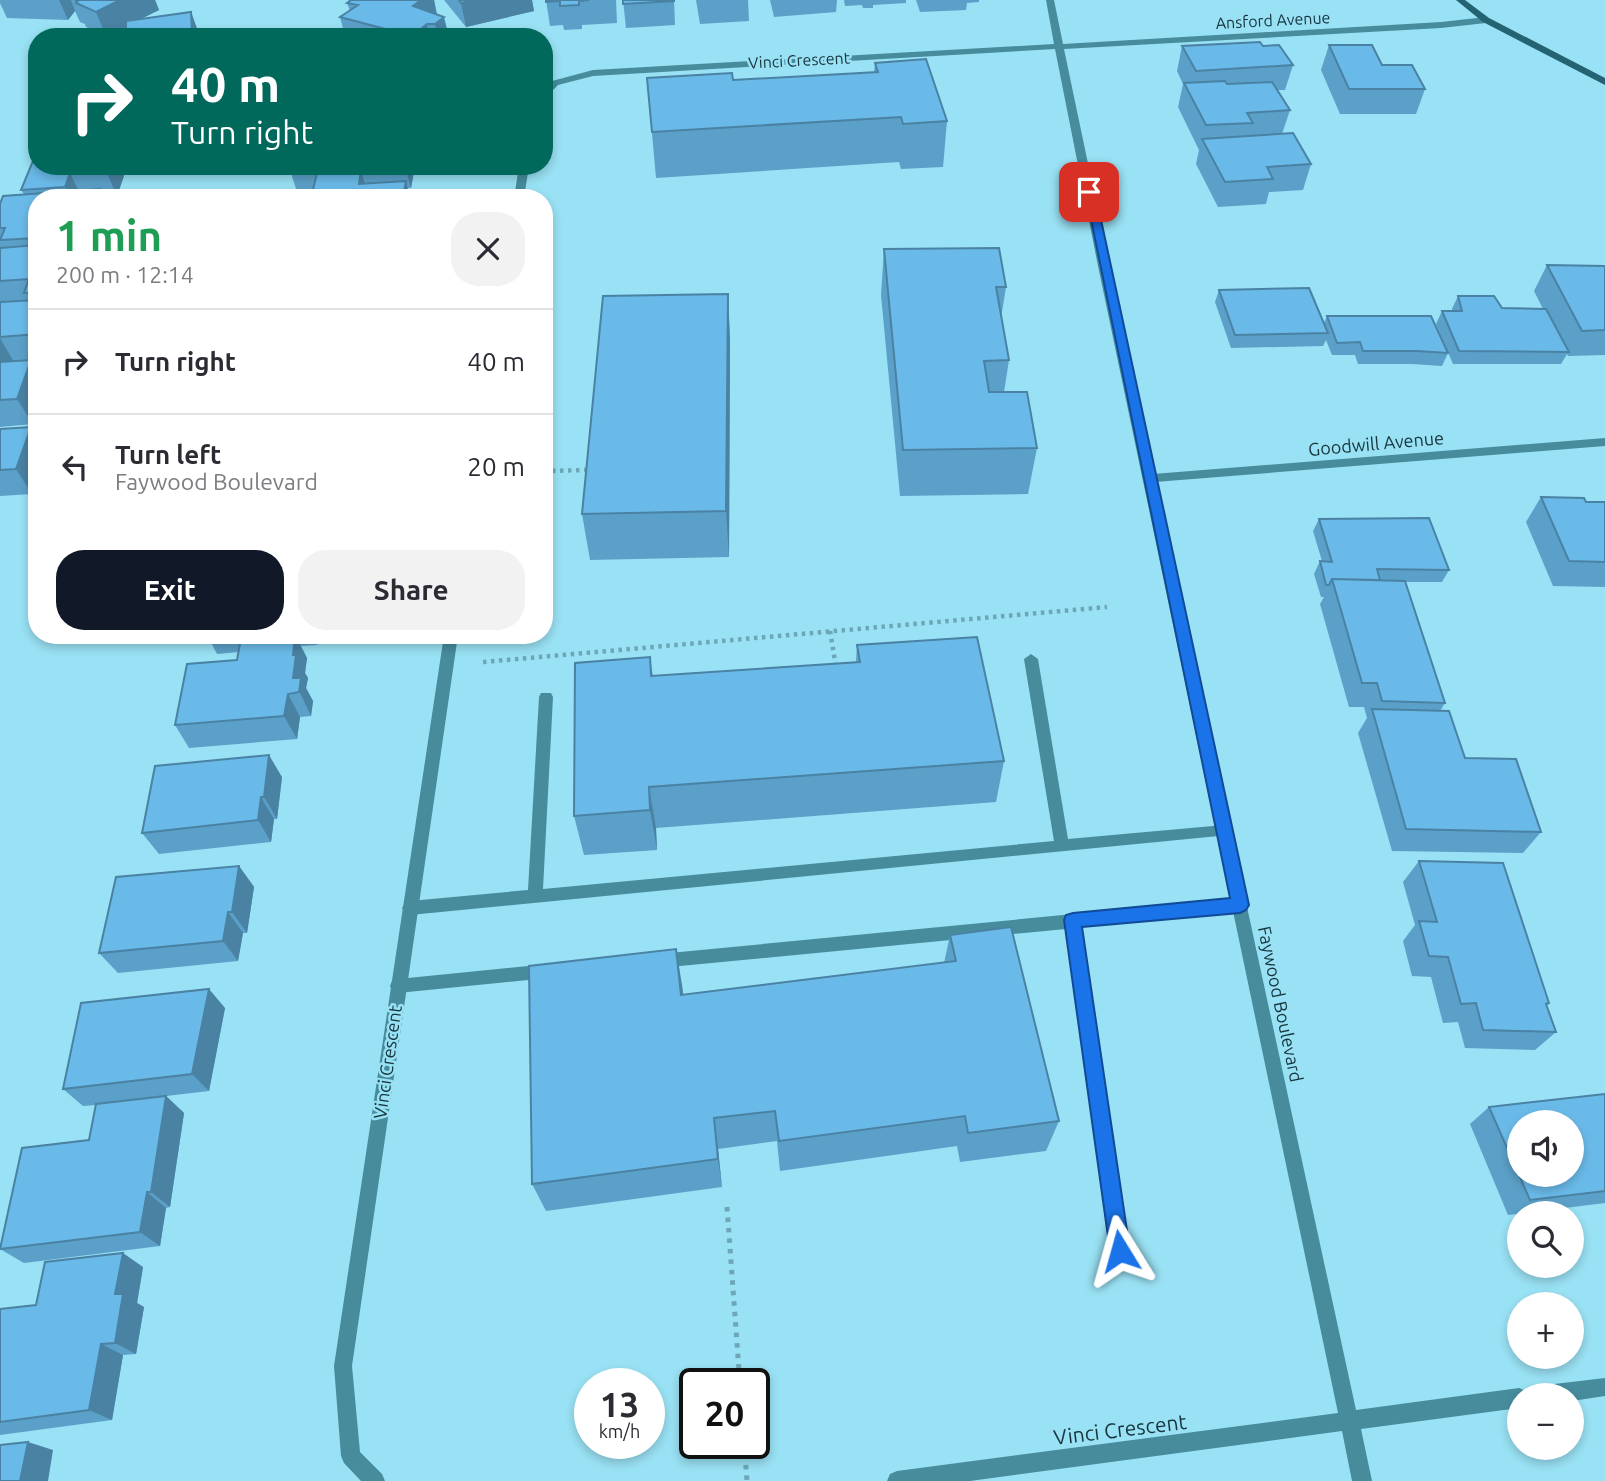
<!DOCTYPE html>
<html lang="en">
<head>
<meta charset="utf-8">
<style>
  :root { --surface:#fff; --page:#f2f2f3; --text:#2b2b33; --muted:#7c7c81; --line:#e1e1e2; --accent:#111827 }
  body { margin:0; font-family:Ubuntu,sans-serif; background:var(--page); color:var(--text); height:100vh; display:flex; flex-direction:column; font-size:26px; white-space:nowrap }
  * { box-sizing:border-box; margin:0 }
  p { font-size:23px; color:var(--muted) }
  .icon { flex:none; width:38px; height:38px; fill:none; stroke:currentColor; stroke-width:2; stroke-linecap:round; stroke-linejoin:round }
  .map { position:relative; flex:1; overflow:hidden }
  .side { position:absolute; left:28px; top:189px; width:525px; height:455px; display:flex; flex-direction:column; background:var(--surface); border-radius:28px; box-shadow:0 4px 10px #0003 }
  .side>* { flex:none }
  .hud { position:absolute; left:28px; top:28px; width:525px; height:147px; border-radius:28px; box-shadow:0 4px 10px #0003; background:#00695c; color:#fff; overflow:hidden }
  .fabs { position:absolute; left:1507px; top:1110px; display:grid; gap:14px }
  .fabs a { display:grid; place-items:center; width:77px; height:77px; border-radius:50%; background:var(--surface); box-shadow:0 4px 10px #0003; font-size:35px }
  .speed { position:absolute; left:574px; top:1368px; display:flex; gap:14px; font-size:35px; font-weight:700; text-align:center }
  .speed>* { display:grid; place-content:center; width:91px; height:91px; border-radius:50%; background:var(--surface); box-shadow:0 4px 10px #0003; line-height:1 }
  .speed small { font-size:18px; font-weight:400 }
  .speed .limit { border:4px solid #111; border-radius:10px; background:#fff; color:#111 }
  .pin { position:absolute; display:grid; place-items:center; width:60px; height:60px; color:#fff; margin:-30px; border-radius:14px; box-shadow:0 4px 10px #0006 }
  .me { position:absolute; width:77px; margin:-38px; rotate:352deg; stroke-linejoin:round; filter:drop-shadow(0 0 5px #0008) }
  .turn { display:flex; align-items:center; gap:24px; height:147px; padding:0 28px; font-size:32px }
  .turn .icon { width:91px; height:91px; stroke-width:2.5 }
  .turn b { display:block; font-size:49px; line-height:60px }
  .round { display:grid; place-items:center; flex:none; width:74px; height:74px; border-radius:28px; background:var(--page) }
  .summary { display:flex; align-items:center; justify-content:space-between; height:119px; padding:0 28px }
  h1 { font-size:42px; font-weight:700; line-height:52px; color:#1e9e55 }
  .primary-button { display:flex; gap:14px; margin-top:auto; padding:14px 28px }
  .primary-button a { flex:1; height:80px; border-radius:28px; background:var(--accent); color:#fff; font-size:28px; font-weight:700; line-height:80px; text-align:center }
  .primary-button a+a { background:var(--page); color:var(--text) }
  ul { padding:0; list-style:none }
  li { display:flex; align-items:center; gap:21px; height:105px; padding:0 28px; border-top:2px solid var(--line) }
  li div { flex:1 }
  li b { display:block; font-size:26px }
  li em { font-style:normal }
  .map>svg:first-child { display:block }
  .lines { fill:none; stroke-linecap:round; stroke-linejoin:round }
  .path-far1 { stroke:#6da7b7; stroke-width:4.5; stroke-dasharray:3.5 4.5; stroke-linecap:butt }
  .path { stroke:#6da7b7; stroke-width:5; stroke-dasharray:4.5 6; stroke-linecap:butt }
  .lane { fill:#478c9d; fill-rule:evenodd }
  .street { fill:#478c9d; fill-rule:evenodd }
  .secondary { fill:#246371; fill-rule:evenodd }
  .wall { fill:#5ba0c8 }
  .shaded-wall { fill:#4a82a3 }
  .building { fill:#6abae9; stroke:#4a82a3; stroke-width:2; fill-rule:evenodd }
  .route { fill:#1a73e8; stroke:#114b97; stroke-width:2 }
  .labels { text-anchor:middle; dominant-baseline:central; stroke-width:5; stroke-linejoin:round; paint-order:stroke }
  .far-street-label { font-size:16px; fill:#17353d; stroke:#99e1f4 }
  .street-label { font-size:18px; fill:#17353d; stroke:#99e1f4 }
  .near-street-label { font-size:21px; fill:#17353d; stroke:#99e1f4 }
</style>
</head>
<body>
<div class="map">
<svg width="1605" height="1481" viewBox="0 0 1605 1481">
  <rect width="100%" height="100%" fill="#99e1f4"/>
  <g class="lines">
    <path class="path-far1" d="M544 471 588 470
      M830 631 836 667
      M483 662 1107 607"/>
    <path class="path" d="M727 1207 740 1384
      M744 1444 747 1481"/>
    <path class="lane" d="M1031 654 1038 659 1068 839 1224 825 1229 827 1231 831 1229 835 410 915 405 913 402 908 405 903 410 901 528 890 539 697 541 693H551L553 697 543 889 1054 841 1024 659Z
      M1240 898 1245 900 1248 905 1245 910 1240 912 1082 927 1129 1251 1126 1257 1120 1260 1114 1257 1111 1251 1066 929 659 968 653 966 651 961 653 956 659 954Z
      M549 964 555 966 557 971 555 976 549 978 398 993 392 991 390 986 392 981 398 979Z"/>
    <path class="street" d="M1046 0H1054L1063 44 1441 22 1486 17 1490 20 1486 23 1441 28 1064 49 1153 474 1605 438V446L1155 482 1356 1410 1519 1388 1526 1391 1527 1395H1519V1408L1361 1429 1372 1481H1352L1342 1431 970 1481H887L890 1474 897 1471 1338 1413 1098 266 1055 49 593 76 558 85 544 99V90L552 81 593 70 1054 44Z
      M519 166H529L524 198H514Z
      M444 635H458L352 1366 360 1452 382 1474 385 1481H361L344 1463 341 1456 334 1366Z
      M1605 1378V1396L1572 1401V1395H1537L1539 1388 1546 1385Z"/>
    <path class="secondary" d="M1456 0H1465L1489 18 1605 78V85L1483 22Z"/>
  </g>
  <path class="wall" d="M0 0H155L159 10 141 19 191 12 200 37 126 28V26L106 36 86 27 85 24 80 22 75 11 68 20 7 18 0 3Z
    M351 0H434L437 14 449 37H323L345 36 340 17 350 11 347 3Z
    M444 0H532L534 11 466 27Z
    M546 0H616L617 23 582 25V29L564 30 563 25 550 26Z
    M623 0H674L675 25 626 28Z
    M696 0H748L749 21 700 24Z
    M770 0H837L836 12 774 17Z
    M844 0H906V3L873 5V8H863L862 5 845 6Z
    M916 0H979V2L967 3 966 10 920 12Z
    M1329 45 1425 89 1416 114H1340L1321 70Z
    M1182 46H1263L1293 65 1285 90H1278L1290 110 1282 134 1311 164 1303 190 1269 192 1266 204 1218 207 1196 164 1199 150 1178 107 1183 84 1177 71Z
    M875 63 947 121 943 167 901 169 899 162 656 178 647 78 733 80 874 72Z
    M37 166H126L127 167 117 196H114L115 198H37V361H31L37 370V411L33 424 0 427V204L24 194 21 190Z
    M291 166H415L411 188H408L410 198H311L312 194 298 195 290 170Z
    M884 249 1006 287 1001 318 1009 360 1004 392 1037 448 1028 494 900 496 881 295Z
    M1547 265 1605 266V355L1568 356 1567 354 1561 364H1453L1436 324 1442 311H1452V309L1458 296 1502 308 1543 309 1534 291Z
    M1219 290 1324 323 1327 316 1448 353 1442 366 1412 364H1358L1355 355H1332L1326 340 1323 346 1231 348 1215 302Z
    M728 294 730 341 729 557 590 560 582 514Z
    M0 429 37 437V480L32 494 0 496Z
    M1541 497 1586 502H1605V587L1553 586 1526 522Z
    M1319 519 1449 570 1442 582H1405L1445 703 1440 711 1465 758 1541 832 1523 853 1392 851 1358 733 1367 718 1364 707H1349L1320 604 1324 597H1321L1314 574 1320 561H1322L1313 531Z
    M207 635H319L317 645 301 646 307 658 305 673 308 678 306 688 313 701 311 716 300 717 297 739 189 748 175 725 237 660 239 652 217 654Z
    M857 645 1004 761 996 802 656 828 657 850 584 855 574 816 650 657 653 676 856 662Z
    M282 777 277 819H274L271 842 159 854 142 833Z
    M1419 861 1549 1003 1547 1005 1556 1032 1535 1050 1465 1048 1458 1022 1443 1023 1431 977 1412 976 1403 941 1415 925 1403 882Z
    M239 866 254 887 247 933H243L238 961 118 973 99 953Z
    M950 935 1059 1121 1046 1151 960 1162 957 1146 780 1171 777 1141 718 1149 722 1187 546 1211 532 1184 682 985 683 995 944 963Z
    M225 1008 209 1091 166 1096 184 1113 170 1207 166 1208 160 1246 24 1263 0 1249 89 1140 96 1105 83 1106 63 1089Z
    M1605 1094V1203L1508 1215 1470 1124 1489 1107Z
    M143 1267 137 1303 144 1307 136 1354 123 1355 112 1420 0 1435V1309L36 1305Z"/>
  <path class="shaded-wall" d="M59 0H71L75 11 68 20Z
    M120 0H155L159 10 106 36 96 12Z
    M421 0H434L437 16 413 6Z
    M473 0H532L534 11 466 27 461 3Z
    M191 12 200 37H173Z
    M444 17 449 37H437L435 24Z
    M427 24 430 37H412V36Z
    M107 166H126L127 167 117 196 106 171Z
    M405 166H415L411 188Z
    M361 170 368 195 359 184Z
    M70 173 82 198H70L65 187Z
    M406 181 410 198H403Z
    M100 189 104 198 97 197Z
    M728 294 730 341 729 557 726 511Z
    M0 338 14 362H0Z
    M31 360 37 370V411L33 424 17 399Z
    M31 427 37 437V480L32 494 16 469Z
    M295 635 307 658 305 673 308 678 306 688 313 701 311 716 293 678V655Z
    M313 635H319L317 645Z
    M288 694 300 717 297 739 284 716Z
    M269 755 282 777 277 819 264 797Z
    M649 787 656 828 657 850 650 810Z
    M261 797 274 819 271 842 258 820Z
    M239 866 254 887 247 933 232 912Z
    M228 912 243 933 238 961 223 941Z
    M676 949 682 985 687 1029 681 995Z
    M209 989 225 1008 209 1091 192 1074Z
    M166 1096 184 1113 170 1207 151 1192Z
    M714 1118 718 1149 722 1187 718 1159Z
    M147 1192 166 1208 160 1246 140 1232Z
    M123 1253 143 1267 137 1303 144 1307 136 1354 115 1343V1294Z
    M101 1344 123 1355 112 1420 89 1410Z
    M28 1442 53 1450 48 1481H20Z"/>
  <path class="building" d="M75 0H120L96 12 76 3 78 1Z
    M351 0H421L413 6 444 17 435 24H427L412 36 340 17 358 5 347 3Z
    M459 0H473L461 3Z
    M546 0H589L579 1V5L560 6V1L546 2Z
    M623 0H674V1L623 4Z
    M191 12 192 34 173 37H122V28H126V21Z
    M358 35V37H323Z
    M1260 42 1263 46 1279 45 1293 65 1196 71 1182 46Z
    M1329 45H1372L1382 65H1412L1425 89H1349Z
    M926 59 947 121 903 124 901 117 652 132 647 78 732 73 733 80 878 72 875 63Z
    M1225 81 1227 84 1272 82 1290 110 1247 113 1253 123 1206 125 1184 83Z
    M1293 133 1311 164 1267 167 1273 179 1225 182 1202 139Z
    M35 156H37V166H107L106 171 70 173 65 187 21 190Z
    M291 166H348L290 170Z
    M361 170 359 184 406 181 403 198H311L317 173Z
    M100 189 97 197 114 195 113 198H37V238L0 240 5 228H0V204L3 196Z
    M37 245V292L24 293 29 279 0 281V248Z
    M999 248 1006 287H996L1009 360 984 361 989 392H1027L1037 448 903 450 884 249Z
    M1547 265 1605 266V330L1582 331Z
    M1309 288 1328 333 1235 335 1219 290Z
    M728 294 726 511 582 514 603 296Z
    M1458 296H1494L1502 308 1546 309 1569 352 1459 351 1442 311H1462Z
    M37 300V334L0 337V302Z
    M1327 316H1431L1448 353 1417 351H1363L1360 342 1337 343Z
    M31 360 17 399 0 400V362Z
    M31 427 16 469 0 470V429Z
    M1541 497 1584 498 1586 502H1605V562L1569 561Z
    M1429 518 1449 570 1377 569 1380 580 1332 579 1329 585H1326L1320 561 1332 562 1319 519Z
    M1332 579 1405 581 1445 703 1382 701 1377 683H1362Z
    M281 635H295L293 655H296L293 678H301L299 692 288 694 284 716 175 725 187 664 237 660 241 638Z
    M977 637 1004 761 649 787 650 810 574 816 575 663 650 657 651 676 860 662 857 645Z
    M1372 709 1449 711 1465 758 1516 759 1541 832 1406 829Z
    M269 755 264 797H261L258 820 142 833 155 766Z
    M1419 861 1503 863 1549 1003 1546 1004 1556 1032 1483 1030 1476 1003 1461 1004 1448 957 1429 956 1419 921 1437 922Z
    M239 866 232 912H228L223 941 99 953 116 877Z
    M1011 927 1059 1121 968 1133 965 1116 779 1141 775 1111 714 1118 718 1159 532 1184 529 966 676 949 681 995 956 961 950 935Z
    M209 989 192 1074 63 1089 81 1003Z
    M1605 1094V1191L1530 1200 1489 1107ZM1519 1122H1572V1174H1519Z
    M166 1096 151 1192H147L140 1232 0 1249 22 1148 89 1140 96 1104Z
    M123 1253 115 1294H123L115 1343 101 1344 89 1410 0 1422V1309L36 1305 45 1262Z
    M28 1442 20 1481H0V1445Z"/>
  <path class="route" d="M1085 190 1095 192 1249 905 1246 910 1240 913 1082 927 1130 1251 1127 1259 1120 1262 1113 1259 1110 1251 1064 920 1066 915 1073 913 1230 898Z"/>
  <g class="labels">
    <g class="far-street-label">
      <text transform="translate(1273 20) rotate(-3)">Ansford Avenue</text>
      <text transform="translate(799 60) rotate(-3)">Vinci Crescent</text>
    </g>
    <g class="street-label">
      <text transform="translate(1376 443) rotate(-5)">Goodwill Avenue</text>
      <text transform="translate(1281 1004) rotate(78)">Faywood Boulevard</text>
      <text transform="translate(387 1062) rotate(-82)">Vinci Crescent</text>
    </g>
    <g class="near-street-label">
      <text transform="translate(1120 1429) rotate(-7)">Vinci Crescent</text>
    </g>
  </g>
</svg>
<div class="fabs">
<a><svg class="icon" aria-label="sound" viewBox="0 0 24 24"><path d="M4 9h4l5-4v14l-5-4H4zM17 9q2 3 0 6"/></svg></a>
<a><svg class="icon" aria-label="search" viewBox="0 0 24 24"><circle cx="10" cy="10" r="6"/><path d="M15 15l6 6"/></svg></a>
<a>+</a>
<a>−</a>
</div>
<div class="speed"><div>13<small>km/h</small></div><div class="limit">20</div></div>
<div class="pin" style="left:1089px;top:192px;background:#d93025"><svg class="icon" aria-label="arrive" viewBox="0 0 24 24"><path d="M6 21V4h12l-3 4 3 4H6"/></svg></div>
<svg class="me" style="left:1120px;top:1251px" viewBox="-20 -20 40 40"><path d="M0-17L14 15 0 8-14 15z" fill="#1a73e8" stroke="#fff" stroke-width="4"/></svg>
<div class="hud">
<div class="turn"><svg class="icon" aria-label="right" viewBox="0 0 24 24"><path d="M7 20v-9h11M14 6l5 5-5 5"/></svg><div><b>40 m</b>Turn right</div></div>
</div>
<section class="side">
<div class="summary"><div><h1>1 min</h1><p>200 m · 12:14</p></div><a class="round"><svg class="icon" aria-label="close" viewBox="0 0 24 24"><path d="M6 6l12 12M18 6L6 18"/></svg></a></div>
<ul>
<li><svg class="icon" aria-label="right" viewBox="0 0 24 24"><path d="M7 20v-9h11M14 6l5 5-5 5"/></svg><div><b>Turn right</b></div><em>40 m</em></li>
<li><svg class="icon" aria-label="left" viewBox="0 0 24 24"><path d="M17 20v-9H6M10 6l-5 5 5 5"/></svg><div><b>Turn left</b><p>Faywood Boulevard</p></div><em>20 m</em></li>
</ul>
<div class="primary-button"><a>Exit</a><a>Share</a></div>
</section>
</div>
</body>
</html>
